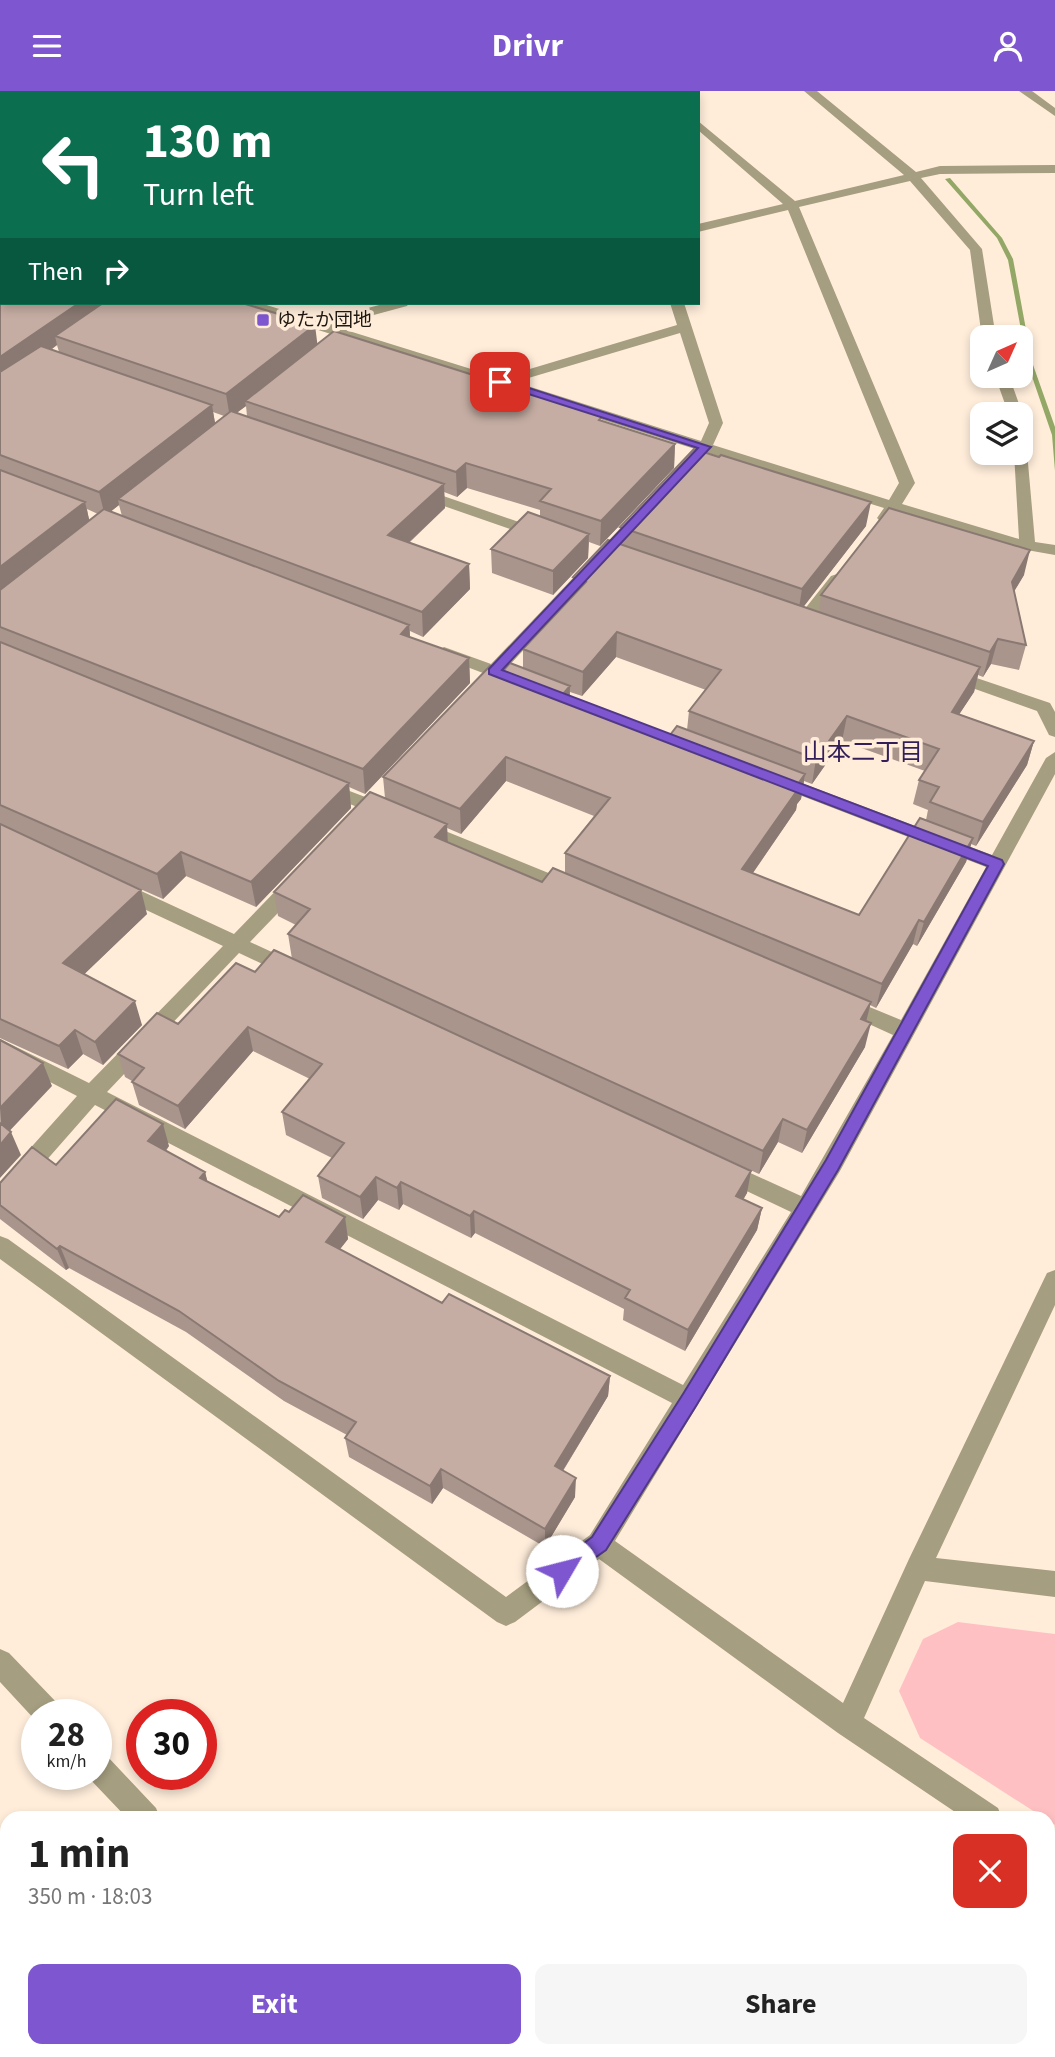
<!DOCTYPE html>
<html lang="en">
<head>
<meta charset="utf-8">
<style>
  :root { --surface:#fff; --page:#f6f6f6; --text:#222; --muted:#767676; --accent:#7d56d0 }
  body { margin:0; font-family:"Source Sans 3","Noto Sans JP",sans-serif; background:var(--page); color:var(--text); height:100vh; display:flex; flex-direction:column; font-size:26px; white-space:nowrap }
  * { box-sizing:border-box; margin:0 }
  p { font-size:23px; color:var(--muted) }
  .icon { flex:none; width:38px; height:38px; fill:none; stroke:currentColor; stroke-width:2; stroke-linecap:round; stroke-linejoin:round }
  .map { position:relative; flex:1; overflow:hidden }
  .drawer { position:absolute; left:0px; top:1720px; width:1055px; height:247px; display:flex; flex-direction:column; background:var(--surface); border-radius:21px 21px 0 0; box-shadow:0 4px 10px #0003 }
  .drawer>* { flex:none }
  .guide { position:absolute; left:0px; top:0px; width:700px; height:214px; box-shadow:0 4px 10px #0003; background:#0b6e4f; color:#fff; overflow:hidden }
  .needle { width:46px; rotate:45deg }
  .fabs { position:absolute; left:970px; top:234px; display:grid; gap:14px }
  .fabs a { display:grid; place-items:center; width:63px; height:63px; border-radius:14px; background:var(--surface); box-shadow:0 4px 10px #0003; font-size:35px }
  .speed { position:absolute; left:21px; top:1608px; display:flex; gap:14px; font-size:35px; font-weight:700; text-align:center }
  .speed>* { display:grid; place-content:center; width:91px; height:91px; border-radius:50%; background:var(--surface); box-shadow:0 4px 10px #0003; line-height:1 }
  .speed small { font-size:18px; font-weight:400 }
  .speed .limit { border:10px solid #d22; background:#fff; color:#111 }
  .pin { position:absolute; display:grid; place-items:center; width:60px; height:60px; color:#fff; margin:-30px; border-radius:14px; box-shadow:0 4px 10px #0006 }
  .me { position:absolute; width:77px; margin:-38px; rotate:53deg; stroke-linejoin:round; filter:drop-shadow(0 0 5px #0008) }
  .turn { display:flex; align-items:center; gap:24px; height:147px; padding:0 28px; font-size:32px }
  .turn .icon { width:91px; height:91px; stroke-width:2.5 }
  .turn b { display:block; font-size:49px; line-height:60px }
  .then { display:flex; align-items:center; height:66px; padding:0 28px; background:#0003; gap:14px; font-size:26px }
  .round { display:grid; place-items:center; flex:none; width:74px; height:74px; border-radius:14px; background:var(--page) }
  .headline { display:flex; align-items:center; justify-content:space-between; height:119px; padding:0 28px }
  h1 { font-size:42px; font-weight:700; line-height:52px }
  .primary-button { display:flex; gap:14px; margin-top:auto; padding:14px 28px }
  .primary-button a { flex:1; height:80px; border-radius:14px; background:var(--accent); color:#fff; font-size:28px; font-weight:700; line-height:80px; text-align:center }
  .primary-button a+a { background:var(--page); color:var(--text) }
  header { display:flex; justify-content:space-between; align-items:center; height:91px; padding:0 28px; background:var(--accent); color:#fff; font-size:32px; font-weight:700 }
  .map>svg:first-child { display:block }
  .green { fill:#ffc0c3 }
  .water { fill:#93a866 }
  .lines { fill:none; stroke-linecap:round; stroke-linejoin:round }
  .minor { fill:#a59e80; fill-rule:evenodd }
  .wall { fill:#a9958c; fill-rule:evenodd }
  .shaded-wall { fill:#8a7972 }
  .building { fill:#c5ada3; stroke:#8a7972; stroke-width:2 }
  .route { fill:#7d56d0; stroke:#513887; stroke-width:2 }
  .poi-dot { fill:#7d56d0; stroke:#ffedda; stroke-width:2.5 }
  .labels { text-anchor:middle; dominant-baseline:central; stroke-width:7; stroke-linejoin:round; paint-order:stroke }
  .far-poi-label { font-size:19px; fill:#1e1811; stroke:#ffedda; text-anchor:start }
  .neighbourhood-label { font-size:24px; fill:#321f59; stroke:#ffedda }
</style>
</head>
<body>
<header><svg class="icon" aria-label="menu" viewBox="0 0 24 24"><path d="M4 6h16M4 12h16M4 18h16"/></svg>Drivr<svg class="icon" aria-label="person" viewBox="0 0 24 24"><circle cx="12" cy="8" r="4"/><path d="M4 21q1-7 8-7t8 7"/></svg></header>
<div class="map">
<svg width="1055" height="1966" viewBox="0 0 1055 1966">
  <rect width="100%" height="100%" fill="#ffedda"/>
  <path class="green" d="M958 1531 1055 1543V1734L920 1647 899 1600 923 1548Z"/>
  <path class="water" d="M950 87 1002 147 1013 168 1032 271 1055 336V380L1052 344 1027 271 1008 169 997 147 945 88Z"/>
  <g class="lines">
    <path class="minor" d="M148 0H160L161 2H150Z
      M350 0H362L363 2H352Z
      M489 0H508L488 2Z
      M653 0H665L666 2H655Z
      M804 0H817L916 81 940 75 1055 74V82L940 83 921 87 982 158 996 247H982L970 159 910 90 799 116 915 392 902 413 1019 448 1014 362H1020V337L1025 338 1035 451 1055 454V464L1021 458 897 421 890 430H880L877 427 884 417 708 362 687 384H677L674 381 677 378 695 358 242 215 240 212H260L318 230 387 212H409L407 215 333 235 500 287 677 234 670 212H684L723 332 713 354 889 409 899 392 788 119 698 141V133L783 113 698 39V30L795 110 904 84ZM680 242 709 332 701 350 515 291Z
      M1019 0H1032L1055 17V25Z
      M0 130H2V138H0Z
      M995 285H1009L1023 324 1021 327 1020 324H1009Z
      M420 397 548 441 550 444 548 447H536L415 405 412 402 415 399Z
      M638 422 643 424 646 427 643 430 505 579 514 585 511 589 497 588 484 602H472L469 598 483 582 438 565 436 561 444 556 491 573 633 424Z
      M837 483 843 485 845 488 843 491 808 537H796L794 533 796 529 831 485Z
      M950 578 1050 612 1055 621V646L1049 644 1037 620 944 587 941 583Z
      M1055 661V683L840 1080 615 1450 843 1612 909 1468 1047 1182 1055 1179V1214L936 1467 1055 1480V1506L925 1490 864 1627 998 1717 1002 1727H964L838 1642 599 1468 515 1531 506 1535 497 1531 0 1168V1145L8 1148 506 1506 590 1444 672 1312 95 1014 8 1113 0 1115V1091L77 1005 0 965V948L89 992 223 855 112 803 109 798 112 793H126L234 843 288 787H302L305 792 302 797 250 851 300 874 303 879 300 884 293 886 286 884 239 862 107 1001 683 1294 791 1121 717 1086 714 1080 717 1074 725 1071 733 1074 801 1105 893 944 836 918 833 913 836 908 843 905 850 908 901 929 986 776 771 693 768 689 771 685H783L992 764 1046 667Z
      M326 691 394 717 396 722 394 727 387 728 320 701 317 697 320 693Z
      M423 731 578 794 581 799 578 804H564L416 742 414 737 416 732Z
      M0 1558 9 1562 59 1614 63 1624H37V1631L0 1591Z
      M96 1660 106 1664 156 1717 160 1727H127L86 1684H96Z
      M1048 1754 1055 1757V1786L1048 1784Z
      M350 1960H384L386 1966H352Z"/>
  </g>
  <path class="wall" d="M0 151 2 212 317 253 603 331 675 353 674 377 600 455 589 451 588 467 553 504 492 482 491 458 540 426V419L467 397 457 406 444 401 445 417 409 452 469 473 470 498 423 546 410 540V546L469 567 470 592 365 703 349 696 351 717 256 816 186 785 163 808 111 785 147 823 84 883 142 934 103 974 83 963 68 978 0 947ZM57 254 59 261 51 259ZM246 315 247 325 236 322ZM213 321 224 325 215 332ZM119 414 122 425 110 421ZM87 418 98 423 89 430Z
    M866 435 803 516 819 521 821 504 1024 484 1014 500 1026 554 1019 579 991 573 983 586 978 584 974 601 959 623 1034 650 1027 674 976 755 971 753 966 771 917 855 913 853 876 917 870 914 866 930 865 956 802 1062 778 1051 759 1083 292 868 288 843 296 834 278 825 274 801 385 707 383 686 503 580 523 577V558L572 505 573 486 619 453 620 436ZM616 566 706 599 689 620 687 639 670 644 570 607V601L582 605ZM842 650 925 680 919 689 913 713 928 719 926 729 859 824 753 782 796 719 797 713 801 708 804 690 812 693ZM506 690 594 725 565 762V782L542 791 448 751 447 737 461 743Z
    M255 881 751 1080 747 1102 743 1109 762 1117 757 1139 685 1260 623 1229 624 1218 475 1142 471 1147 403 1113 399 1119 378 1109 363 1128 322 1107 318 1085 332 1067 286 1044 282 1021 310 988 253 960 185 1038 139 1014 132 991V990L125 986 118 963 178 933Z
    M169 1055 166 1060 205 1081 207 1090 279 1126 289 1121 345 1126 348 1148 340 1158 442 1212 610 1285 608 1305 563 1380 575 1406 545 1456 443 1397 432 1413 349 1366 345 1347 347 1344 284 1310 186 1241 69 1177 66 1179 0 1128V1092L56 1074Z"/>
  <path class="shaded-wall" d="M2 33V58L0 59V34Z
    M79 212H119L55 245 57 254 0 294V266Z
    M315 234 318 258 245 310 246 315 230 327 226 303Z
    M212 314 216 338 118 408 119 414 105 425 99 401Z
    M675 353 674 377 600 455 601 430Z
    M466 372 467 397 457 406 456 381Z
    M444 393 445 417 390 469 388 444Z
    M85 411 91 436 0 507V476Z
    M871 411 866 435 798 523 802 498Z
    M589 443 588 467 553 504V480Z
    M1030 459 1024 484 1005 516 1012 491Z
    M469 473 470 498 423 546 422 521Z
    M409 534 411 559 401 543Z
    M617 541 616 566 582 605 583 581Z
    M998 548 991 573 983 586 990 561Z
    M469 567 470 592 365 703 363 678Z
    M980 576 974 601 945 645 952 621Z
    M570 595 569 619 562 604Z
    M847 625 842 650 812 693 816 668Z
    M1034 650 1027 674 976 755 983 731Z
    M506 666V690L461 743 460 718Z
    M805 683 801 708 797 713 796 719 739 802 742 778Z
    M349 692 351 717 256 816 251 791Z
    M447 733 448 757 435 746Z
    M973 747 966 771 917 855 924 831Z
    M181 761 186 785 163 808 157 783Z
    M141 799 147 823 71 896 63 872Z
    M919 829 913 853 876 917 882 893Z
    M135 910 142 934 103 974 95 951Z
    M871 911 865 935 861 928Z
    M871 932 865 956 802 1062 807 1039Z
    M248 936 253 960 185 1038 178 1015Z
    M75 939 83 963 68 978 59 955Z
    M43 972 52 995 1 1049 0 1017Z
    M783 1028 778 1051 759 1083 763 1060Z
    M163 1033 169 1055 155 1072 148 1050Z
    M11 1041 21 1064 0 1087V1054Z
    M751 1080 747 1102 732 1127 736 1105Z
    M205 1081 211 1104 200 1087Z
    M376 1086 378 1109 363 1128 360 1106Z
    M401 1091 403 1113 399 1119 397 1097Z
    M762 1117 757 1139 685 1260 688 1239Z
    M474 1120 475 1142 471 1147 470 1125Z
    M345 1126 348 1148 329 1172 326 1151Z
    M60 1155 69 1177 66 1179 57 1158Z
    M610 1285 608 1305 554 1394 555 1375Z
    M441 1378 443 1397 432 1413 430 1395Z
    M576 1387 575 1406 545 1456V1438Z"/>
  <path class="building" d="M0 0H148L150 2H2V33L0 34Z
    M0 151 2 152V212H79L0 266Z
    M103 212H242L315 234 226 303 55 245Z
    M334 240 603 325 599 329 675 353 601 430 540 410 551 398 466 372 456 381 245 310Z
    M41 255 212 314 99 401 0 364V281Z
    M231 320 444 393 388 444 469 473 422 521 118 408Z
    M694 358 719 366 721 364 871 411 802 498 620 436Z
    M0 379 85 411 0 476Z
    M889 417 1030 459 1012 491 1026 554 998 548 990 561 821 504Z
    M104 418 409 534 401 543 469 567 363 678 0 536V499Z
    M528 421 589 443 553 480 491 458Z
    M608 449 980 576 952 621 1034 650 983 731 930 711 939 696 919 689 939 658 847 625 816 668 689 620 721 579 617 541 583 581 523 558 586 491 573 486Z
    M0 551 349 692 251 791 181 761 157 783 0 714Z
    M510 572 570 595 562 604 670 644 677 635 805 683 798 693 801 694 742 778 859 824 920 727 973 747 924 831 919 829 882 893 565 762 610 707 506 666 460 718 383 686 490 575 503 580Z
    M370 701 447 733 435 746 542 791 553 777 871 911 861 928 871 932 807 1039 783 1028 763 1060 288 843 310 818 274 801Z
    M0 733 141 799 63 872 135 910 95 951 75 939 59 955 0 928Z
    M274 859 751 1080 736 1105 762 1117 688 1239 625 1207 630 1199 474 1120 470 1125 401 1091 397 1097 376 1086 360 1106 318 1085 344 1052 282 1021 322 973 248 936 178 1015 132 991 144 977 118 963 157 922 178 933 236 872 255 881Z
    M0 949 43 972 0 1017Z
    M116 1008 163 1033 148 1050 205 1081 200 1087 279 1126 285 1119 289 1121 303 1104 345 1126 326 1151 442 1212 449 1203 610 1285 555 1375 576 1387 545 1438 441 1378 430 1395 345 1347 356 1331 279 1290 179 1220 60 1155 57 1158 0 1114V1092L32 1056 56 1074Z
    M0 1032 11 1041 0 1054Z"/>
  <path class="route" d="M497 289H504L711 356 502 579 1002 769 1004 773 838 1079 696 1315 606 1459 562 1490 555 1487 552 1480 555 1474 592 1446 683 1303 826 1069 988 775 489 583V578L698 357 497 293Z"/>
  <rect class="poi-dot" x="256" y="222" width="14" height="14" rx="3.5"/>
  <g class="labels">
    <g class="far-poi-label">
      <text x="277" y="229">ゆたか団地</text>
    </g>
    <g class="neighbourhood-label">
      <text x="863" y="661">山本二丁目</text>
    </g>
  </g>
</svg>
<div class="fabs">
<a><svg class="needle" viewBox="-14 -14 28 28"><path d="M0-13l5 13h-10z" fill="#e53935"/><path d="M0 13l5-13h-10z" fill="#767676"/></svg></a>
<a><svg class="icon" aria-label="layers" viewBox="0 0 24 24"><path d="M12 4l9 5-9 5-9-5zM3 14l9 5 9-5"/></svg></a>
</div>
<div class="speed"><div>28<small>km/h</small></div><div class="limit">30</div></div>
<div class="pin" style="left:500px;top:291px;background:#d93025"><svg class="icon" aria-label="arrive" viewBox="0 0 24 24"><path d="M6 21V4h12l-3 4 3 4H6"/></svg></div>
<svg class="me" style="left:562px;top:1480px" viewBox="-20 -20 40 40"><circle r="19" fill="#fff"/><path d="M0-13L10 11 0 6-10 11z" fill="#7d56d0"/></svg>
<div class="guide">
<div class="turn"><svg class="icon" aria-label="left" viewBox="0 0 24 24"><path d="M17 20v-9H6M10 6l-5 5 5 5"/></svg><div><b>130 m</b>Turn left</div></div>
<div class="then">Then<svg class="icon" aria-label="right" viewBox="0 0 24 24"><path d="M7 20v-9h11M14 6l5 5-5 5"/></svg></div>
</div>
<section class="drawer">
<div class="headline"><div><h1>1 min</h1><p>350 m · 18:03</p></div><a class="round" style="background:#d93025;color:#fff"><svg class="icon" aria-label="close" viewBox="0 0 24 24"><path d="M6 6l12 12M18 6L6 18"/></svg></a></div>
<div class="primary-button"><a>Exit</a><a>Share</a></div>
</section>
</div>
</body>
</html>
